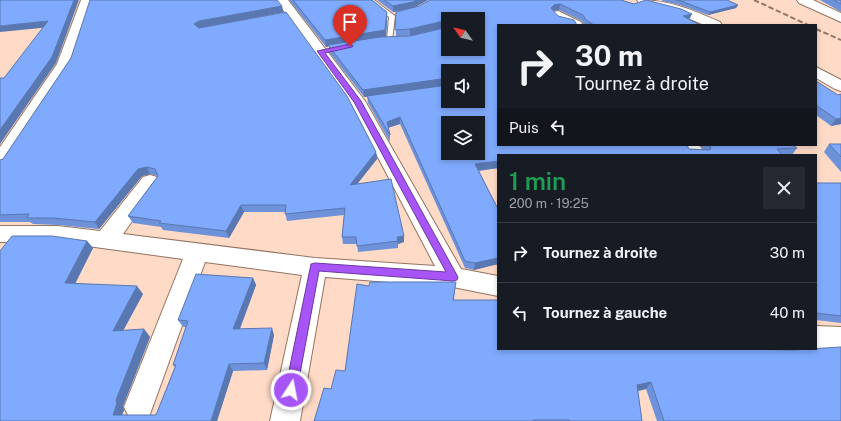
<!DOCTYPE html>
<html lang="fr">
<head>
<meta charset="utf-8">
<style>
  :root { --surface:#171b24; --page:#242831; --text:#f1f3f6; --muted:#9ea1a6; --line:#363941 }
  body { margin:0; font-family:"Public Sans",sans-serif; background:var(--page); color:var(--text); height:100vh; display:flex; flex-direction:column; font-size:15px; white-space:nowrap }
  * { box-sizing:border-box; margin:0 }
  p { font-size:13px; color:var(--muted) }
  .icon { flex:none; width:22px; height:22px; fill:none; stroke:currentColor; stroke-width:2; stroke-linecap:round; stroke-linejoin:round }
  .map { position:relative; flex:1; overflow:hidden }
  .panel { position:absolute; left:497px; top:154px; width:320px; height:196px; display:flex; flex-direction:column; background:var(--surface); border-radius:0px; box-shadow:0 2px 6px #0003 }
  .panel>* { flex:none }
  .hud { position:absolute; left:497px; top:24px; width:320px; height:122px; border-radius:0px; box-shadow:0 2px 6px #0003; background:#171b24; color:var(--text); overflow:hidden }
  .needle { width:26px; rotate:304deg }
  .buttons { position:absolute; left:441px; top:12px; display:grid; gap:8px }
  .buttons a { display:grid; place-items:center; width:44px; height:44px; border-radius:0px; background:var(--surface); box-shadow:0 2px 6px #0003; font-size:20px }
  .pin { position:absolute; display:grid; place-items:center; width:34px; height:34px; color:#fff; margin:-41px -17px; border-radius:50% 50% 50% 0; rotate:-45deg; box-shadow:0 0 4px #0007 }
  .pin .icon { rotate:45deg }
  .me { position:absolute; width:44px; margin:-22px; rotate:11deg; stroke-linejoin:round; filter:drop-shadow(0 0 3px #0008) }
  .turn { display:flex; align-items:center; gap:14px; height:84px; padding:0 12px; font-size:18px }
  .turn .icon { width:52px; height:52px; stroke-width:2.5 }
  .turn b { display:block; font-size:28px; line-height:34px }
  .then { display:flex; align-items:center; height:38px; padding:0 12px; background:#0003; gap:8px; font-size:15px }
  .round { display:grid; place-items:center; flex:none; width:42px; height:42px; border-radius:0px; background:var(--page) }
  .headline { display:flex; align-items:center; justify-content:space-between; height:68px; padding:0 12px }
  h1 { font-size:24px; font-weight:600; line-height:30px; color:#1e9e55 }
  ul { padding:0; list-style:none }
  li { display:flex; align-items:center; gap:12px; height:60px; padding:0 12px; border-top:1px solid var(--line) }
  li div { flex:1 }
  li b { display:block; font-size:15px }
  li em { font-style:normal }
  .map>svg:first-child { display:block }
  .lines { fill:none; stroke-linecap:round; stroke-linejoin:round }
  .lane-casing { stroke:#937361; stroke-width:2 }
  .street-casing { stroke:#937361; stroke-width:2 }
  .lane { fill:#fff; fill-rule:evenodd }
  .street { fill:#fff; fill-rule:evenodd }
  .rail { stroke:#90786b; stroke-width:2; stroke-dasharray:5.5 2.5; stroke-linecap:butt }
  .wall { fill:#6d92da }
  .shaded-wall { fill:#5977b1 }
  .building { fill:#7faafd; stroke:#5977b1; fill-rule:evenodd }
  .route { fill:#a855f7; stroke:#6d37a1 }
</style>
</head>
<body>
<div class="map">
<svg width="841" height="421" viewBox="0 0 841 421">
  <rect width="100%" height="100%" fill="#ffdac6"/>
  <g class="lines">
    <g class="lane-casing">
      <path id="lane" d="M367 0H374L395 16 392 41 387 40 389 17Z"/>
    </g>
    <g class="street-casing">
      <path id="street" d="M81 0H93L73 64 7 165 0 167V147L57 64Z
        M276 0H288L365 101 461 269 498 276V296L453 287 325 277 300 421H270L302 275 205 262 149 417 138 421 129 417 124 407 183 259 58 242H0V226H58L100 231 143 177 150 175 157 177 160 182 123 234 315 258 435 266 349 102Z
        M637 0C670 0 690 9 720 22L722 25H704L679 14 639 3Z
        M797 0H813L841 13V22L799 3Z
        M558 11 581 22 583 25C571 25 559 25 551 15L553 12Z
        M816 67 841 80V91L835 89 816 78Z
        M680 145H699L706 155H687Z
        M816 326 841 327V351L814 349H816Z"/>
    </g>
    <use href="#lane" class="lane"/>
    <use href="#street" class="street"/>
    <path class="rail" d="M754 0 808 25
      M816 29 841 40"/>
  </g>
  <path class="wall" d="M289 0H372L387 12V18L386 37 478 49V19H448V27L410 36H396V12L621 0 689 20 700 25H584L582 21 559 10H553L498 25 689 149H703L700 145H792L797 148 792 155H498V168L479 171 497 207H498V264L474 270 465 268 400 124 388 128 390 135V142L368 103 367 96 420 89 364 97 329 52V46L326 47Z
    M377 0H428L413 8 393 12Z
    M662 0H727L738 5 736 8 708 15 680 5 662 1Z
    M820 0H841V12Z
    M282 6 283 12 200 28 376 152 377 159 357 184 404 242 398 244V248L358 252 357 244H343L342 237 344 215 287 221 285 212H244L229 238 163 230 161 227 133 223 128 216 158 176 150 174 142 176 99 229 58 225 33 224 30 222H0V160L3 159 71 58Z
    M816 81 841 124 831 126 816 115Z
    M829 144H841V172L824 152Z
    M816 183H841V323L816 320Z
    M87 241 93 248 75 283 143 294 123 331 144 329 150 337 123 406 124 410 122 415H156L175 367 173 365 186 327H183L178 320 253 278 256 285 240 329 274 335 267 370 233 371 217 421H0Z
    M369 286 455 289 454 300 498 349 841 421H657L646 389 638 391 642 421H314L331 389 345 371Z"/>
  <path class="shaded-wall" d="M74 0H79L56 63 0 144V130Z
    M417 0H428L413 8 393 12V6Z
    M560 4 559 10 553 11 551 8 554 5Z
    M738 5 736 8 708 15 710 12Z
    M282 6 283 12 201 28 197 31 194 24 199 21Z
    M387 12V18L386 37 326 47 325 40Z
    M692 14 689 20 683 16Z
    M448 20V27L410 36V29Z
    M48 21 51 27 0 32V26Z
    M448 78V85L364 97 363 90Z
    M400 117V124L387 128V122Z
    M841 118V124L831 126 836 119Z
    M376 152 377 159 351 192 350 185Z
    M498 161V168L475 171V164Z
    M147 167 150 174 142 176 99 229 95 222 138 169Z
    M241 205 244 212 229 238 226 231Z
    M404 236V242L398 244 397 237Z
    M87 241 93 248 72 290 65 283Z
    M498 258V264L474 270 475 263Z
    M253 278 256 285 237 336 233 329Z
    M137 286 143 294 119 338 113 331Z
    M272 328 274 335 267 370 264 363Z
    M144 329 150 337 123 406 124 410 120 421 113 415 116 400Z
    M229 364 233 371 217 421H211Z
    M651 382 646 389 633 392 637 385Z"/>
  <path class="building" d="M0 0H74L52 57 0 130V78H4L48 21 0 26Z
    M90 0H277L282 6 199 21 194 24 199 28 286 12 347 96 376 152 350 185 391 179 404 236 397 237 398 241 357 246 356 237H342L345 208 285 214 286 205H241L226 231 159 223 161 221 128 216 158 176 155 169 147 167 138 169 95 222 53 218H27L29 214 0 215V160L3 159 71 58Z
    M293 0H372L387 12 385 30 325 40Z
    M384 0H417L413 2 393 6Z
    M430 0H621L634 4 646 0 681 9 692 14 683 16 700 25H594L586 20 583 15 560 4 554 5 551 8 558 16 574 20 577 25H498V145H687L689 149 710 150 711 148 709 145H792L797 148 777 149 782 155H498V161L475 164 497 207H498V258L475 263 465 261 400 117 387 122 390 135 367 96 448 85V101H478V71H448V78L363 90 328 45 380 37 410 36 448 27V49H478V20L483 19V15L478 14V19H448V20L410 29 395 30 396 12 419 6ZM448 123H478V153H448Z
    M676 0H727L738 5 710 12 681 1Z
    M834 0H841V4Z
    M816 81 838 95 841 94V118L836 119 816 105Z
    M829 144H841V157Z
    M816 183H841V316L816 313Z
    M12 236H52L87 241 65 283 137 286 113 331 144 329 116 400 117 403 113 415H156L176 365H173L188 321 178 320 196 274 253 278 233 329 272 328 264 363 229 364 211 421H0V251Z
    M370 282H456L453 300H498V349H751L792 350 841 347V421H664L651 382 637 385 642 421H570L569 420H533V421H314L324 388 331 389 336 370 345 371 357 284 369 286Z"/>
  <path class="route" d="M350 44 353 46 352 47 325 53 361 101 458 277 457 280 453 281 319 271 297 390 295 394 291 396 287 394 285 390 311 264 315 263 446 272 354 102 317 51Z"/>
</svg>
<div class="buttons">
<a><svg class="needle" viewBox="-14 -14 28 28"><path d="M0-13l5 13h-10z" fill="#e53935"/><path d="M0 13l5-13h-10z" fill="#9ea1a6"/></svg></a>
<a><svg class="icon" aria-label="sound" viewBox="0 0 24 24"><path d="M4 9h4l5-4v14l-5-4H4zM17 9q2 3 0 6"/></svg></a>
<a><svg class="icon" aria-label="layers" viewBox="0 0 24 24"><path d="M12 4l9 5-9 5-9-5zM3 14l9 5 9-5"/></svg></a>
</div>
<div class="pin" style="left:350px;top:46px;background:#d93025"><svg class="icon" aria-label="arrive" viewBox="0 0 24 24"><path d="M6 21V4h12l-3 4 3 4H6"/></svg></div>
<svg class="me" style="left:291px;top:390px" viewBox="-20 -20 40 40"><circle r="17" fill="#a855f7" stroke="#fff" stroke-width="3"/><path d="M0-11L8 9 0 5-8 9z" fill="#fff"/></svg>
<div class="hud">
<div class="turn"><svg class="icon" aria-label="right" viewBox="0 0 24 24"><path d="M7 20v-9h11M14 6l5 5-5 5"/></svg><div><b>30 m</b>Tournez à droite</div></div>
<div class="then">Puis<svg class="icon" aria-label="left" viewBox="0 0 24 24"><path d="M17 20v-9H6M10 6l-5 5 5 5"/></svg></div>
</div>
<section class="panel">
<div class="headline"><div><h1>1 min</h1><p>200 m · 19:25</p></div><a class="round"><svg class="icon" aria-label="close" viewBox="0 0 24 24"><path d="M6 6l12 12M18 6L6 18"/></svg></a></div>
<ul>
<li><svg class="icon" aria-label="right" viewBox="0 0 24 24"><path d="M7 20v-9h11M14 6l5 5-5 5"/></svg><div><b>Tournez à droite</b></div><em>30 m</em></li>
<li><svg class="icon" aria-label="left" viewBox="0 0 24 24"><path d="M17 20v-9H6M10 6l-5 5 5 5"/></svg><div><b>Tournez à gauche</b></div><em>40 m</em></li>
</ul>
</section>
</div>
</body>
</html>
